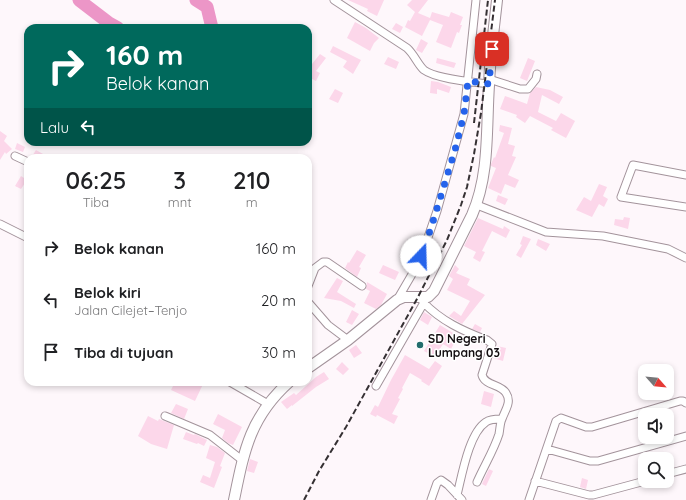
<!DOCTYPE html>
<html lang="id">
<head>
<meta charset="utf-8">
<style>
  :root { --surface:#fff; --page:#f2f2f2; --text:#202124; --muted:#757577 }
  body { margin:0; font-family:Quicksand,sans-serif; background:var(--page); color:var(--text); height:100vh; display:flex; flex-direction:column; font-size:15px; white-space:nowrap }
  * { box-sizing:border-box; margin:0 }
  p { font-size:13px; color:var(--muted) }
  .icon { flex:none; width:22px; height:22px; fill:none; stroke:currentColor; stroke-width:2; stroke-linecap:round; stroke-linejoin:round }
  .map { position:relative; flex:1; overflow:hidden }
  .panel { position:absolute; left:24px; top:154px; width:288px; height:232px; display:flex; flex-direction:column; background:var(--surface); border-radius:12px; box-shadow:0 2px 6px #0003 }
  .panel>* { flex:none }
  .banner { position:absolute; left:24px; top:24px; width:288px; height:122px; border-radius:12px; box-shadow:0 2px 6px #0003; background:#00695c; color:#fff; overflow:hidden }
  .needle { width:26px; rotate:117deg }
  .buttons { position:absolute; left:638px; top:364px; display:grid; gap:8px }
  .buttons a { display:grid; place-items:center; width:36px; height:36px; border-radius:8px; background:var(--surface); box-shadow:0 2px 6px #0003; font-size:20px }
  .pin { position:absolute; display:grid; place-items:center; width:34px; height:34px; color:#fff; margin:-17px; border-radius:8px; box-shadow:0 2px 6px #0006 }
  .me { position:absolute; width:44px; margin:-22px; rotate:21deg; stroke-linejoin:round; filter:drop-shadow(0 0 3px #0008) }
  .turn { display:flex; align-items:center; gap:14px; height:84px; padding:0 16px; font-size:18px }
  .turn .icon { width:52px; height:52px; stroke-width:2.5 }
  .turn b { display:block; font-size:28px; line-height:34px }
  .then { display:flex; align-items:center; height:38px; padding:0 16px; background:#0003; gap:8px; font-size:15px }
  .eta { display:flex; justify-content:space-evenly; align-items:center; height:68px; text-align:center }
  .eta b { font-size:24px; font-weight:600; line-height:28px }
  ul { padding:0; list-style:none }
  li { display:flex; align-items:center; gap:12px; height:52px; padding:0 16px }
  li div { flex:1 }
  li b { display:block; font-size:15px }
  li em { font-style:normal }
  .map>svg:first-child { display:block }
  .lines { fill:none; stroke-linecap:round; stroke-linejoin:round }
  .river { stroke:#ec96c7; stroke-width:13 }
  .building { fill:#fcd7ea }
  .minor-casing { stroke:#a3939b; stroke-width:9 }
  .secondary-casing { stroke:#a3939b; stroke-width:12 }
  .minor { stroke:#fff; stroke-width:7 }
  .secondary { stroke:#fff; stroke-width:10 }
  .rail { stroke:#353033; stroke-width:2; stroke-dasharray:6 3; stroke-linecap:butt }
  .route { stroke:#2563eb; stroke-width:7; stroke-dasharray:0 12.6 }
  .poi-dot { fill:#226d6d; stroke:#fff; stroke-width:1.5 }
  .labels { text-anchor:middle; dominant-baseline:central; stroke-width:3; stroke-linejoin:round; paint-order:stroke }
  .poi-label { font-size:12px; font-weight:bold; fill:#130e11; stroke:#fff; text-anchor:start }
</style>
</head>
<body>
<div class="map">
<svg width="686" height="500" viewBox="0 0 686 500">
  <rect width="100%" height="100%" fill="#fef7fb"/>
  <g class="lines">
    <path class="river" d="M79 0 109 23 118 28
      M196 0 207 7 212 28"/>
  </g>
  <path class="building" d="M348 0H384L377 16 367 11 368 9Z
    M412 0H428L418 13 430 18 432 12 449 17 451 12 463 17 460 25H462L459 33 457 32 451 48 436 42 443 25 430 20 422 36 405 27 408 20 410 21 415 12 407 5Z
    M355 22 366 28 379 38 374 43 370 51 347 38Z
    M396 23 403 27 400 33 392 29Z
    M421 39 428 43 422 53 416 50Z
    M333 46 361 60 353 74 343 67 347 61 330 52Z
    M320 54 326 58 316 71 320 73 316 81 308 77V69Z
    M388 57 399 62 396 69 384 64Z
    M437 58 456 63 454 68 436 63Z
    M528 58 535 61 527 81 520 78Z
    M431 81 438 82 451 87 449 93 437 89V94L430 93Z
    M536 87 550 90 563 97 559 104 542 95 538 112 556 121 561 113 575 121 566 138 551 130 553 128 530 116 525 123 516 117 517 115 500 109 505 96 527 104 530 93Z
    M335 89 343 93 338 103 329 99Z
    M500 125 512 128 508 144 515 146 512 156 516 157 508 175 519 180 515 188 505 184 501 194 488 188 496 168 491 166V164L494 157 495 158 504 133 499 131Z
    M0 131 7 136 4 141 12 149 6 154 5 152 0 160Z
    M17 143 25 147 23 152 15 149Z
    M36 150 43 154 41 158H31Z
    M21 176 27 180 21 189 15 186Z
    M599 184 607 187 603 196 608 199 604 207 599 204 592 217 576 210 584 197 591 201Z
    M498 195 508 199 505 205 496 201Z
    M624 217 630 218 628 229 614 225 615 219 623 220Z
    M478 218 503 229 504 226 510 230 506 238 492 231 482 251 485 252 480 262 473 258 476 252 464 246Z
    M523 236 531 239 521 258 516 255 522 245 520 244Z
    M538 239 550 244 546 251 536 245Z
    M357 250 366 255 359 267 361 268 357 277 345 268 348 262 349 263Z
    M383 265 399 272 395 280 379 273Z
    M455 265 459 269 456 273 470 279 467 285 485 295 462 324 449 316 454 311 461 316 470 301 447 290 453 279 449 276Z
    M337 278 343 281 337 292 356 304 354 308 341 301 324 298Z
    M367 282 387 294 381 305 376 309 364 303 370 291 366 289Z
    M352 310 359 314 352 325 346 322Z
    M424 312 432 317 428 325 420 320Z
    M475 324 482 328 480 332 472 329Z
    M440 325 458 336 451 349 443 344 435 357 424 351Z
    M356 345 362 353 354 358 349 350Z
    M497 346 506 348 503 361 493 358Z
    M405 355 429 369 435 361 442 366 429 386 421 381 422 380 410 373 402 388 403 389 398 398 400 399 392 414 398 416 394 424 377 415 376 417 370 414 375 405 378 407 391 380Z
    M342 362 349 369 343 375 336 369Z
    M324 372 329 379 316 387 292 406V405L287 409 281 402 294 393 296 395 316 377Z
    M175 382H204L195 401 171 390Z
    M484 391 494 394 491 407 481 404Z
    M176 404 188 409 184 419 171 413Z
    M218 414 242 427 233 445 228 443 222 438 225 430 213 424Z
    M148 416 158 421 159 419 174 425 167 449 151 444 138 436Z
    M186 432 194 435 195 434 207 440 204 446 198 443 197 444 183 439Z
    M210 445 217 447 225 453 220 466 222 467 214 488 200 482 203 475 210 478 215 462 206 458Z
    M250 459 258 462 254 473 247 471Z
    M489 469 493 471 486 486 482 484Z
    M582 478 588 480 586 489 580 487Z"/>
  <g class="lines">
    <g class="minor-casing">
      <path id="minor" d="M334 0 407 48C414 54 418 65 424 70 436 79 473 82 489 84
        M489 79 520 89H528L536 79 537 74
        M15 156 28 162
        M686 175 633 165 621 197 686 207
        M477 205 546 232 603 236 668 249 686 258
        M0 224 28 238
        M308 286 315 268 323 262H327L362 286
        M397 300 418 264 424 249 437 211 464 114 476 0
        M308 302 328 325 348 340
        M423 302C441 321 463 331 487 340L492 344 482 375C485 386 501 384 506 393 512 402 505 410 502 419 500 423 500 429 499 434 494 450 484 466 477 482
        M230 382 268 404
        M376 386 426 299
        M165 416 210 435 242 460
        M547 449 590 461H598L686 436
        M667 474 686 469
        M535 481 589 495H593L645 481
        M457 495C462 475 469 433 486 422 490 419 496 419 501 419
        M431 500 437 483 441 480 448 485 462 500
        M529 500 556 421 561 418 586 427H592L680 401H683L686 403"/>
    </g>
    <g class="secondary-casing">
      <path id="secondary" d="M308 368 348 340 397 300 404 297H428L434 291 472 215C490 174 486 128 489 85 490 57 494 28 497 0
        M234 500C244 451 250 417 289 382"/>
    </g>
    <use href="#minor" class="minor"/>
    <use href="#secondary" class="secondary"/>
    <path class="rail" d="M474 123 488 0
      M304 500 319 471 346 427 418 297 447 240 461 205 467 187 474 154 481 113 495 0"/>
  </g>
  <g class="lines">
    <path class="route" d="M421 256 431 228 455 150 464 114 468 81 489 84 492 49"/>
  </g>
  <circle class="poi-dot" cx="420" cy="345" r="4"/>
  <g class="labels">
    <g class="poi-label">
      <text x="428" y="338">SD Negeri<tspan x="428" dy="14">Lumpang 03</tspan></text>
    </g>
  </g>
</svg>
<div class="buttons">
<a><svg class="needle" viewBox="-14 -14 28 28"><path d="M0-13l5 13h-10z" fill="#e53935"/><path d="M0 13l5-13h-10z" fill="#757577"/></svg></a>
<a><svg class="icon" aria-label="sound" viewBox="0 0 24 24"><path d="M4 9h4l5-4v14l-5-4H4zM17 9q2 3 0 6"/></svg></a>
<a><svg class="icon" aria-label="search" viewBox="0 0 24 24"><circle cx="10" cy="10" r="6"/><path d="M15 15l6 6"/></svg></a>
</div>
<div class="pin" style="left:492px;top:49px;background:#d93025"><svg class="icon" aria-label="arrive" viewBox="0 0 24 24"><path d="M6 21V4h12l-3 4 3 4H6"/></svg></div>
<svg class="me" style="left:421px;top:256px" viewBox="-20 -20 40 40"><circle r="19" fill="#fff"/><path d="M0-13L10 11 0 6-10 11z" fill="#2563eb"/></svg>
<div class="banner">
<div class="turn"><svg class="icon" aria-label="right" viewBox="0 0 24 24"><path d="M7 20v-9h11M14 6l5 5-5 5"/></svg><div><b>160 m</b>Belok kanan</div></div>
<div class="then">Lalu<svg class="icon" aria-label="left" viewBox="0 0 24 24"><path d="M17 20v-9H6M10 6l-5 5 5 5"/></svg></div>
</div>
<section class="panel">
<div class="eta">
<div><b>06:25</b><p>Tiba</p></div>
<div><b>3</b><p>mnt</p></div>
<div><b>210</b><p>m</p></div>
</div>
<ul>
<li><svg class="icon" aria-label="right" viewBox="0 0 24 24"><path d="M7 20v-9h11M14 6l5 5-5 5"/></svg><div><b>Belok kanan</b></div><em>160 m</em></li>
<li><svg class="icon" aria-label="left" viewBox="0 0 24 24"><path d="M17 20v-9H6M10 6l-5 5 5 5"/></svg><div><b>Belok kiri</b><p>Jalan Cilejet–Tenjo</p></div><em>20 m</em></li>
<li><svg class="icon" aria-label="arrive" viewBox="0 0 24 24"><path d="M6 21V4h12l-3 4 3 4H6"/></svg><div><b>Tiba di tujuan</b></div><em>30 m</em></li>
</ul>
</section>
</div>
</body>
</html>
